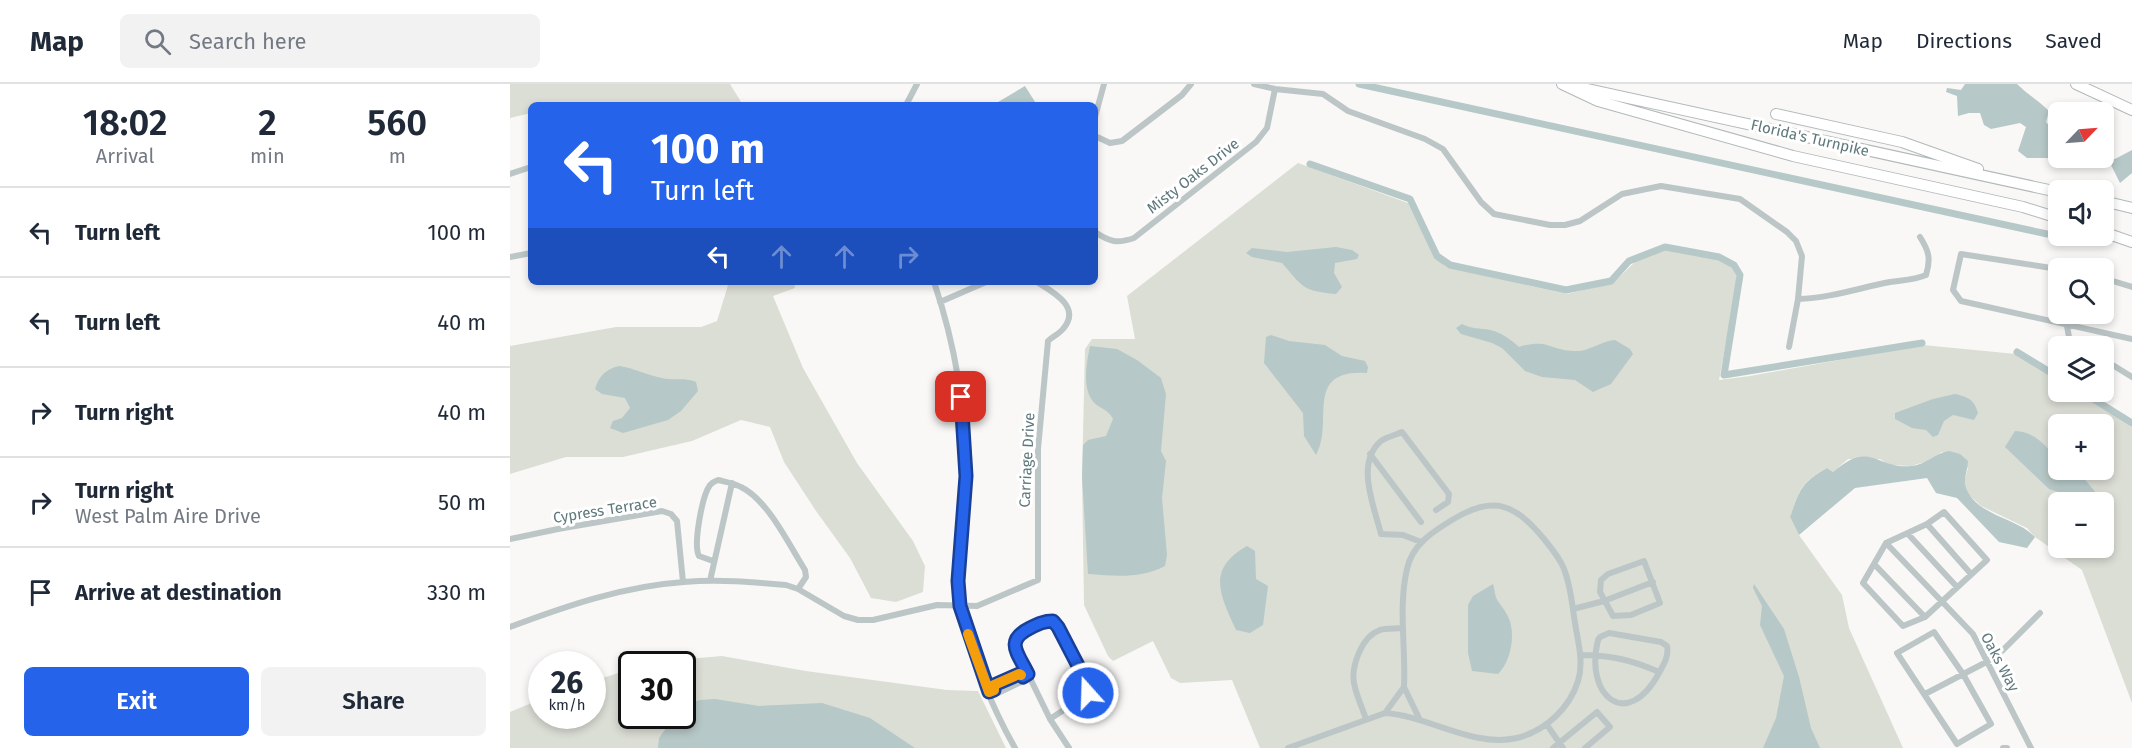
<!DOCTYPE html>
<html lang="en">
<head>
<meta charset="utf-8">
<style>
  :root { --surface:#fff; --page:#f2f2f3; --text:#1f2937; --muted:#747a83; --line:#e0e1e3; --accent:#2563eb }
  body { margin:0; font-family:"Fira Sans",sans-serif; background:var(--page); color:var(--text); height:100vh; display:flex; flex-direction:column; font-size:22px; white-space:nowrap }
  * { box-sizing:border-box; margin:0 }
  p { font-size:20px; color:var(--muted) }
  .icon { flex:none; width:33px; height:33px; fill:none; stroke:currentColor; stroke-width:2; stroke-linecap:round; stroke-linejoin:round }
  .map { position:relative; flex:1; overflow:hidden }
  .side { display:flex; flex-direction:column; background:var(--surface); width:510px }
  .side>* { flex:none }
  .banner { position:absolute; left:18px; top:18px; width:570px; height:183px; border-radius:9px; box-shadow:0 3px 9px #0003; background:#2563eb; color:#fff; overflow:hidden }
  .needle { width:39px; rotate:65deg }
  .controls { position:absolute; left:1538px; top:18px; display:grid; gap:12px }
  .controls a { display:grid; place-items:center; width:66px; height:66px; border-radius:9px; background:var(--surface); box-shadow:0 3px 9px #0003; font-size:30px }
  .speed { position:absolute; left:18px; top:567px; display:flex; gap:12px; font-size:30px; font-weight:700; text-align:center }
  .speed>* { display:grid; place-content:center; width:78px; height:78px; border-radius:50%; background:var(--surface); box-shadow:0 3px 9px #0003; line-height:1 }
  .speed small { font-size:15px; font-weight:400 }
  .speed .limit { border:3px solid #111; border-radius:9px; background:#fff; color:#111 }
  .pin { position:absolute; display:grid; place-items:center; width:51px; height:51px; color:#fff; margin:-26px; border-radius:12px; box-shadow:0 3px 9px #0006 }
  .me { position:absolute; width:66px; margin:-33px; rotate:340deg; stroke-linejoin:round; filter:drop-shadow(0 0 4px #0008) }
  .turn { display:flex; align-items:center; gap:21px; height:126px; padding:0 24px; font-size:27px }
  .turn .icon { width:78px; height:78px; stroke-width:2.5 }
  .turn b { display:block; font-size:42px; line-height:51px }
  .lanes { display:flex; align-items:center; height:57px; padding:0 24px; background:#0003; justify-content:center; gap:30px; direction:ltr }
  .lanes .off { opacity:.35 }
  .eta { display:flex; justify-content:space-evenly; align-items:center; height:102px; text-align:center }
  .eta b { font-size:36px; font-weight:600; line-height:42px }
  .action { display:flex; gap:12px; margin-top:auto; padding:12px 24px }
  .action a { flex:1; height:69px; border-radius:9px; background:var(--accent); color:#fff; font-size:24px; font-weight:600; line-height:69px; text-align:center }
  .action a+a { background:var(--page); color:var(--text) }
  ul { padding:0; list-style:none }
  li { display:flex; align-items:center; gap:18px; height:90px; padding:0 24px; border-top:2px solid var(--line) }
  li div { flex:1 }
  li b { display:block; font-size:22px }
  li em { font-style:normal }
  header { display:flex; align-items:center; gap:36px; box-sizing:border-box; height:84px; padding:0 30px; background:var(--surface); border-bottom:2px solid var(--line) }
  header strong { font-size:28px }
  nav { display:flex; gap:33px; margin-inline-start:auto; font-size:21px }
  .search { width:420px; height:54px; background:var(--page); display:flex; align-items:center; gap:15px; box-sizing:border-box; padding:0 21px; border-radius:9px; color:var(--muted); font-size:22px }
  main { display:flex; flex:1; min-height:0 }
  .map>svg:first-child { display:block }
  .green { fill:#dbded5; fill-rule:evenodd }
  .water { fill:#b6c8c7 }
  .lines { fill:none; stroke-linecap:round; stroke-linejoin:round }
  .canal { stroke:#b6c8c7; stroke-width:7 }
  .motorway-casing { stroke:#b1b9ba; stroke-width:12 }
  .minor { stroke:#bdc6c7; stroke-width:6 }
  .motorway { stroke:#fff; stroke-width:10 }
  .route-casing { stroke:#184099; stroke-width:15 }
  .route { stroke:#2563eb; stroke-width:10 }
  .slow { stroke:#f59e0b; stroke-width:10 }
  .labels { text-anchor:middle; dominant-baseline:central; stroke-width:6; stroke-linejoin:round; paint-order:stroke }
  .street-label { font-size:15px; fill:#5e787c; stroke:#fff }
</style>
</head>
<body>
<header>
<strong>Map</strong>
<div class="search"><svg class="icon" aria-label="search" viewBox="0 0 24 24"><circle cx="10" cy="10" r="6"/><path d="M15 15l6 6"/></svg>Search here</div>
<nav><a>Map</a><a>Directions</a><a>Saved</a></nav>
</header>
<main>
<section class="side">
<div class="eta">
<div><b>18:02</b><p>Arrival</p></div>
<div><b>2</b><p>min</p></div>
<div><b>560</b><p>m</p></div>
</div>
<ul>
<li><svg class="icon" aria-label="left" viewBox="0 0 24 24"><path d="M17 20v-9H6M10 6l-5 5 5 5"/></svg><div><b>Turn left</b></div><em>100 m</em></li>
<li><svg class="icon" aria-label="left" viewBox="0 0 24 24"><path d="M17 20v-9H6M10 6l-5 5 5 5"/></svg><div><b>Turn left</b></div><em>40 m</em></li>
<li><svg class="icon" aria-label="right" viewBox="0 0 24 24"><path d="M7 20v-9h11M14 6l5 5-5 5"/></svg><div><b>Turn right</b></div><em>40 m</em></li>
<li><svg class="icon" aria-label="right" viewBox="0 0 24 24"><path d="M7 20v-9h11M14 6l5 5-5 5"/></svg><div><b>Turn right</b><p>West Palm Aire Drive</p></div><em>50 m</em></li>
<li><svg class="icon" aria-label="arrive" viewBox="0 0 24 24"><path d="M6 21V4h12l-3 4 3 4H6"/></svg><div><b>Arrive at destination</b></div><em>330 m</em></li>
</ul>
<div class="action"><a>Exit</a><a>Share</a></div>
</section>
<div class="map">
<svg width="1622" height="664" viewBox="0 0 1622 664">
  <rect width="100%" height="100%" fill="#f9f8f6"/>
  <path class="green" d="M0 0H220L233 21H76L61 19 21 21V29L0 34Z
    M788 79 898 119 922 168 936 183 1057 210 1103 199 1126 177 1156 166 1209 175 1221 182 1226 191 1227 199 1209 296 1240 292 1413 261 1506 270 1548 296V308H1566L1622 343V619L1572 486 1525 453 1517 444 1471 422 1459 411 1454 398 1458 384 1432 368 1418 377 1401 382 1379 381 1370 375H1338L1323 388 1317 384C1290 399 1290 405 1280 433L1289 451 1332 511 1339 544 1393 664H750L722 596 670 599 661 594 643 557 603 577 598 572 574 521 572 393 575 265 582 255H625L617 212ZM1548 340H1593V386H1548ZM1548 418H1593V464H1548Z
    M219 198H284L285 204 263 212 293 284 347 379 403 457 415 482 413 508 386 518 361 514 340 474 306 427 274 378 260 343 231 336 182 357 113 373H56L0 390V262L106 243H191L207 237Z
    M212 572 296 587 437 606 468 607 496 664H0V628L31 615 32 632H82L83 597 121 585 122 632H172V580H134L143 578Z"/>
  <path class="water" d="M1455 0H1507C1518 11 1528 16 1539 27L1536 38 1542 45 1548 46V74H1593V67L1605 75 1622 66V89L1610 99 1600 79 1575 78 1560 83 1537 74H1517L1508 67 1516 43 1510 39 1481 45 1474 41 1470 29H1459L1448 32 1447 12 1436 8 1437 4 1451 6Z
    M515 2 527 21H483Z
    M826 163 842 166 849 171 847 175 825 179 824 189 832 203 826 210C792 207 793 203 772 179L742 173 736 169 742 164 777 168Z
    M952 240C961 245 970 244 980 246 991 248 1000 255 1009 263 1038 254 1039 266 1064 267 1080 268 1090 257 1105 256L1120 265 1123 270 1101 300 1083 308 1065 296 1032 293 1015 287 992 264 982 259 951 250 946 244Z
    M761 251 779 257 815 261 832 272 855 277 858 283 857 289C792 285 825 339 806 371L794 352 793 329 754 279 756 253Z
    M580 262 607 265 627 276 651 294 656 310 651 367 656 377 652 414 657 471 655 482C630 495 605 492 578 490L572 393 573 361 578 356 596 352 603 335C599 325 587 324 582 316 572 302 577 277 580 262Z
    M109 282C124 284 137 291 152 294 163 297 175 293 186 298L188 307 171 327 158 336 113 349 100 344 103 337 112 334 120 324 115 314 92 310 85 305C89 292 96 285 109 282Z
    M1445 310C1458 313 1464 315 1468 329L1464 336 1443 331 1434 337 1428 351 1423 353 1416 346 1402 344 1385 335V329L1423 315Z
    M1505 347C1526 348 1534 362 1548 374V386H1567L1601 427 1599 428 1593 425V418H1577L1539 405 1495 363Z
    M1439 367 1450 370 1458 377C1458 385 1454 393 1455 400 1463 432 1505 432 1525 453L1517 464 1489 458 1447 414 1426 409 1417 394 1345 404 1289 451 1280 433C1290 405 1291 399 1317 384L1323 388C1361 355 1365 385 1401 382 1416 381 1425 369 1439 367Z
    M737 462 745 467 746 495 758 502 753 541 740 549 726 546C710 511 696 485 737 462Z
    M983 500C985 504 984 509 986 513 988 519 993 523 996 529 1007 545 1002 577 988 590L962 587 958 569V521L963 512Z
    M1244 500 1274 545 1289 593 1301 644 1310 664H1253L1266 634 1274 592 1250 541 1252 522 1243 504Z
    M205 615 249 622 312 619 360 634 405 664H148L149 654 165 632H172L173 621 190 616Z"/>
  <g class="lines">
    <path class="canal" d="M849 0 1537 150
      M800 80 900 115 927 172 940 181 1056 206 1101 197 1119 177 1155 163 1209 173 1224 181 1230 191 1214 291 1412 259
      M1507 268 1548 293
      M1572 308 1622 339"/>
    <g class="motorway-casing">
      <path id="motorway" d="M1052 0 1088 17 1283 72 1513 123 1548 134
        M1566 0 1622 26
        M1068 3 1548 108
        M1266 30 1392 58 1468 85
        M1593 117 1622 124
        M1593 148 1622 158"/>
    </g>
    <path class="minor" d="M744 0 765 5 813 10 838 27 915 55 933 65 971 118 984 130 1040 141H1055L1070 137 1112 110 1151 102 1230 115 1277 148 1286 157 1292 172 1288 215 1279 263
      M396 21 407 0
      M585 33 594 0
      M585 52 600 59 612 57 672 11 681 0
      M0 90 21 83
      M585 148C600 158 607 160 624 154L746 58 757 44 765 5
      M0 173 21 169
      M1548 185 1451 170 1443 206 1451 217 1622 255
      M1593 194 1622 203
      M424 198C445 260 456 325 456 391 456 434 445 476 450 519 454 559 485 629 505 664
      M1288 215C1320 214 1349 204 1380 198 1393 196 1404 196 1416 191 1421 175 1419 167 1410 153
      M430 218 476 198
      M1557 242 1559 253 1574 262
      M1593 275 1622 293
      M860 370 911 438
      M1434 428 1477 476 1415 533 1393 542 1353 499 1376 459 1417 440Z
      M1417 440 1461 490
      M1398 450 1447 503
      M0 455 48 445 152 427 161 430 167 437 173 498
      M911 458 893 451 871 450C864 422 845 379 871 357 876 353 886 351 892 348L939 410 938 418 926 426
      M1376 459 1463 550 1521 664
      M203 477 189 472C183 461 192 412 200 401 203 398 205 397 208 396 216 398 224 399 231 403 258 416 279 461 295 486L296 493 288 505
      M1134 477 1150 519 1121 531 1103 532 1090 508 1091 496 1098 490Z
      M1365 481 1415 533
      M200 497 222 399
      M1063 525 1094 517 1143 498
      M0 543C56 522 114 502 174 498 208 495 242 498 276 501L288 505 334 532 348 536H363L427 521 467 522 528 496V365L538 257C543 252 549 250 553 245 572 223 543 208 527 198
      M1424 548 1453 590 1481 640 1447 660 1387 569Z
      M1099 549 1151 558 1157 562C1159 572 1154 580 1149 589 1117 648 1074 612 1088 556L1090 553Z
      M1070 571C1100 571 1122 576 1149 588
      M518 590C508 569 494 557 520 544 528 540 534 537 543 537L548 542 579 605 575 612 540 635
      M894 603 909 634
      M484 606V601L509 590 513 593 518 590 540 635 559 664
      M482 607 488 609 513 597V593
      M1415 610 1486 573 1530 529
      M856 635C852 623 846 611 844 599 841 582 852 552 870 546 877 544 886 545 893 544
      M1037 641 1053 664
      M778 664 875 629 894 603C896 564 888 523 897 485 902 461 922 448 942 436 983 411 1005 419 1034 455 1042 465 1050 474 1054 485 1061 502 1062 521 1065 539 1068 558 1074 578 1068 597 1060 624 1035 647 1007 654 963 664 919 632 875 629
      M1043 664 1087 628 1100 643 1075 664
      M1493 664H1497"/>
    <use href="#motorway" class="motorway"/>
  </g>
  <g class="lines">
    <g class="route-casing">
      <path id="route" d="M451 313 456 392 448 497 450 522 479 608 484 606V601L509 590 513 593 518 590C508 569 494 557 520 544 528 540 534 537 543 537L548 543 576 597 578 609"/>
    </g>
    <use href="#route" class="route"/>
    <path class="slow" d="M458 550 479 608 484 606V601L509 590 511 591"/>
  </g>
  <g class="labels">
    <g class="street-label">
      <text transform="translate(1300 54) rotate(13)">Florida's Turnpike</text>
      <text transform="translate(683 92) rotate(-38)">Misty Oaks Drive</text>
      <text transform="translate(517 376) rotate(-87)">Carriage Drive</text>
      <text transform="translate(95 426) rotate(-9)">Cypress Terrace</text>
      <text transform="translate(1490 578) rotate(62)">Oaks Way</text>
    </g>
  </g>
</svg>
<div class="controls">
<a><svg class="needle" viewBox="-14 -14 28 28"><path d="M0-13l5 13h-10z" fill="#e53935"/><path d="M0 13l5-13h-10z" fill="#747a83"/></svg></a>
<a><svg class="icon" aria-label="sound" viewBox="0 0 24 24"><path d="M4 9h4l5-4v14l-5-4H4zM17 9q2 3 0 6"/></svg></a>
<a><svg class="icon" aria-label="search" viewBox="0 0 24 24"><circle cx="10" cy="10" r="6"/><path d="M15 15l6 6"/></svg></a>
<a><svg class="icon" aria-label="layers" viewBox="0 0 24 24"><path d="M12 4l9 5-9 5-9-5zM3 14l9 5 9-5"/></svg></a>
<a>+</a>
<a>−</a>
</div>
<div class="speed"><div>26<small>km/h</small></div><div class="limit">30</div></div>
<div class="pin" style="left:451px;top:313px;background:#d93025"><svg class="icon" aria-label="arrive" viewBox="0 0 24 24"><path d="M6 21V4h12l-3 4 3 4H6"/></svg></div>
<svg class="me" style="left:578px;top:609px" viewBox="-20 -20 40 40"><circle r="17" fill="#2563eb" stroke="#fff" stroke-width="3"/><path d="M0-11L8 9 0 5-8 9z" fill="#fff"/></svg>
<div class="banner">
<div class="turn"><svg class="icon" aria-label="left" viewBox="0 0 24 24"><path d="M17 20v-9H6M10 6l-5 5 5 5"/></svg><div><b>100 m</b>Turn left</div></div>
<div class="lanes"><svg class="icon" aria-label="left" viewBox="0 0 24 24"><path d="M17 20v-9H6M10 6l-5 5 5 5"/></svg><svg class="icon off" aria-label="ahead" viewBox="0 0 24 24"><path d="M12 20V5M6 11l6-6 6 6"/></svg><svg class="icon off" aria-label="ahead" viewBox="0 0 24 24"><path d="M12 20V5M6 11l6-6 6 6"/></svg><svg class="icon off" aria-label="right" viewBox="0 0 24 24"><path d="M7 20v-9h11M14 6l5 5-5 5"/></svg></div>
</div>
</div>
</main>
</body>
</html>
